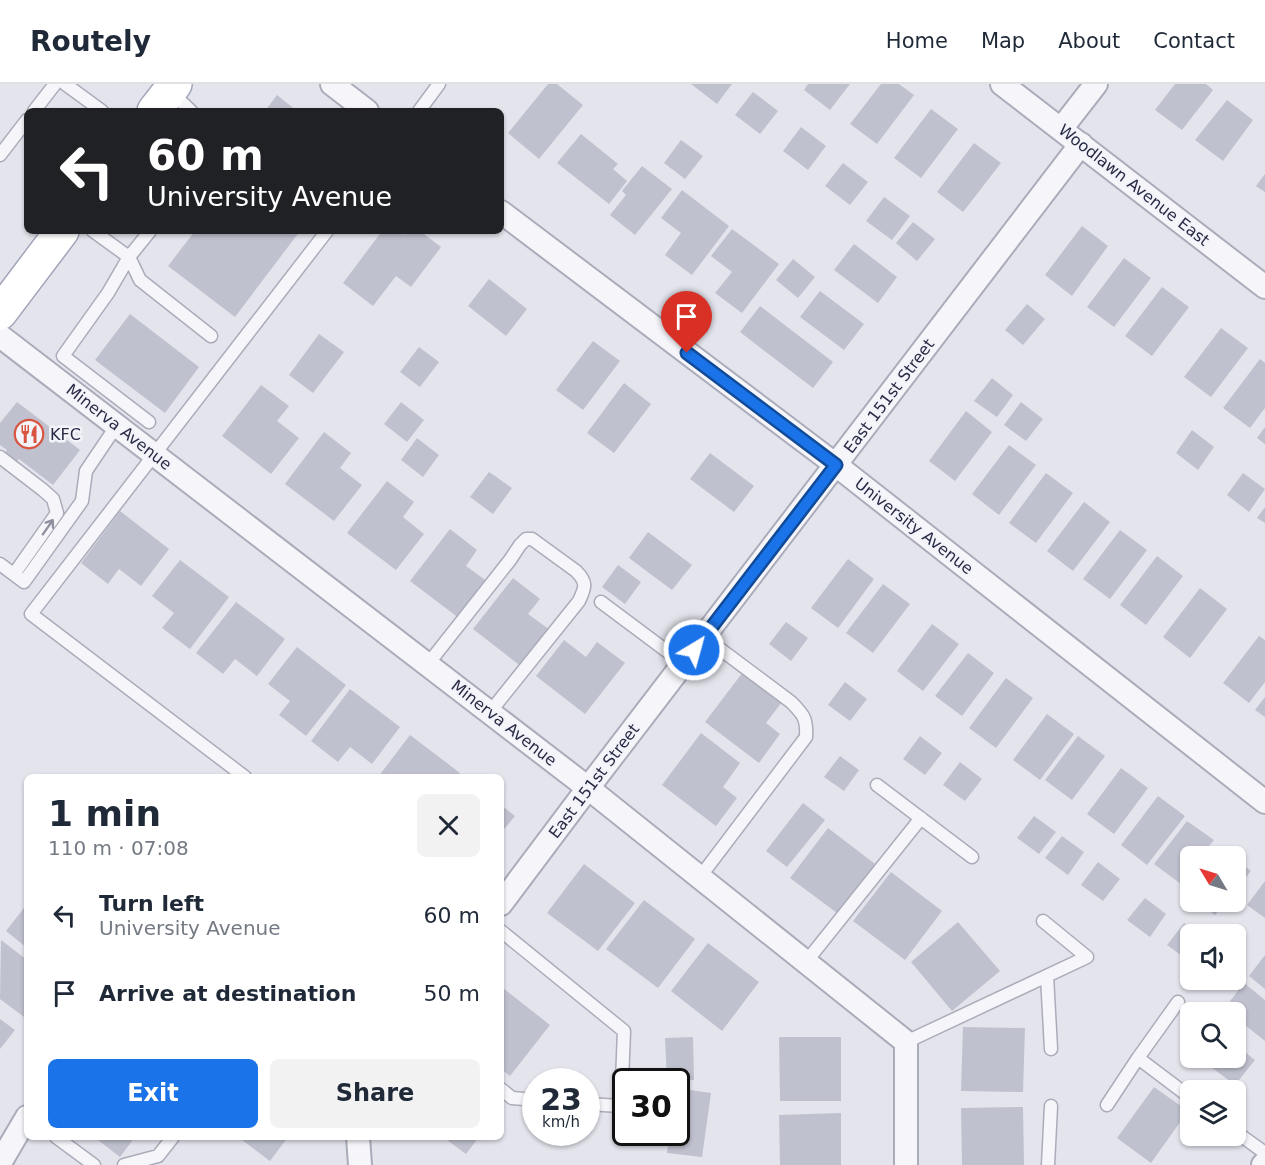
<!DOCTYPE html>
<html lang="en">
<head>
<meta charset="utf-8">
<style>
  :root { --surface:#fff; --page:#f2f2f3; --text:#1f2937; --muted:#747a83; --line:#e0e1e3; --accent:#1a73e8 }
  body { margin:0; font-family:"DejaVu Sans",sans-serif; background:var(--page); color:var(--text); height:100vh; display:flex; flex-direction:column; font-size:22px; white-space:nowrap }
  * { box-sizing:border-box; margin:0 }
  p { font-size:20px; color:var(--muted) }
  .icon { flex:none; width:33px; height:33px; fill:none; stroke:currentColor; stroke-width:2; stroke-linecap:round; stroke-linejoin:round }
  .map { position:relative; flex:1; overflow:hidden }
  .sheet { position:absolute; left:24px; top:690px; width:480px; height:366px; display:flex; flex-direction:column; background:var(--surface); border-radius:9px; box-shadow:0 2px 4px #0004 }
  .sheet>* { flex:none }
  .top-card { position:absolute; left:24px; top:24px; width:480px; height:126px; border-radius:9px; box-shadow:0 2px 4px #0004; background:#202124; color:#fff; overflow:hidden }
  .needle { width:39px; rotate:308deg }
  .buttons { position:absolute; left:1180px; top:762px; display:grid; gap:12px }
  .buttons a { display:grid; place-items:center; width:66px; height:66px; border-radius:9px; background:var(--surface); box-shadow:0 2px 4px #0004; font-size:30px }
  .speed { position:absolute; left:522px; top:984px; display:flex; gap:12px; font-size:30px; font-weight:700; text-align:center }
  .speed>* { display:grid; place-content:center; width:78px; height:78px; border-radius:50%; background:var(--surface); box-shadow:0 2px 4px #0004; line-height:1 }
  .speed small { font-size:15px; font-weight:400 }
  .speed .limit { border:3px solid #111; border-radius:9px; background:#fff; color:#111 }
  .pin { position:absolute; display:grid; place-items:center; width:51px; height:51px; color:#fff; margin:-62px -26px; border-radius:50% 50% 50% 0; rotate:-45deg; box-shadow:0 0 6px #0007 }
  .pin .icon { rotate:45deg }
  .me { position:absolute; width:66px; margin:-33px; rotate:37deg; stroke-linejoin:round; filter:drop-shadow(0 0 4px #0008) }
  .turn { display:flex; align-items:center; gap:21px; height:126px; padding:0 24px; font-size:27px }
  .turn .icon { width:78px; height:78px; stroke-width:2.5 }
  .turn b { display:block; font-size:42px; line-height:51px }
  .round { display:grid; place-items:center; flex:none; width:63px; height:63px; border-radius:9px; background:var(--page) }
  .head { display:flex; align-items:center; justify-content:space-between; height:102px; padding:0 24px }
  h1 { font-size:36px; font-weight:600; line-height:45px }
  .cta { display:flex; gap:12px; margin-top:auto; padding:12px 24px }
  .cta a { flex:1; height:69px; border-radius:9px; background:var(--accent); color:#fff; font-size:24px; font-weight:600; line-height:69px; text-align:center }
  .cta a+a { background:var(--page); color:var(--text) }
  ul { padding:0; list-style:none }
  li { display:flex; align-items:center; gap:18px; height:78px; padding:0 24px }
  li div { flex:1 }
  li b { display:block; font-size:22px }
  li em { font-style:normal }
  header { display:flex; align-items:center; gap:36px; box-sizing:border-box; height:84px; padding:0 30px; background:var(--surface); border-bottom:2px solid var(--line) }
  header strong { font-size:28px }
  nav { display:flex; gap:33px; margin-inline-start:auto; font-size:21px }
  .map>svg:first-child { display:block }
  .building { fill:#c0c1cf }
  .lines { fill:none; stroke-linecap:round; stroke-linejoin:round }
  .lane-casing { stroke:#abacba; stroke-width:15 }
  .street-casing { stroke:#abacba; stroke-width:26 }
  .primary-casing { stroke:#a1a4b9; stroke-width:36 }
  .lane { stroke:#f6f6fa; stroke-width:12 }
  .street { stroke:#f6f6fa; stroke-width:22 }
  .primary { stroke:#fff; stroke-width:33 }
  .oneway { stroke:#9090a0 }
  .route-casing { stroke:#114b97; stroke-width:15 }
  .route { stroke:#1a73e8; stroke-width:10 }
  .labels { text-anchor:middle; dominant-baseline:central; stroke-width:5; stroke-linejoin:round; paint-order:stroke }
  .street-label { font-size:16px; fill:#292b46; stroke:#f3f4f9 }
  .poi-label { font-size:16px; fill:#292b46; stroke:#f3f4f9; text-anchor:start }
</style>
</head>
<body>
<header>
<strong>Routely</strong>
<nav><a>Home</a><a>Map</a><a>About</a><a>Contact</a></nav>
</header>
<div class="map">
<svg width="1265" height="1081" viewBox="0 0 1265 1081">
  <rect width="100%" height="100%" fill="#e3e4ec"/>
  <path class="building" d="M548 0H557L583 21 539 75 508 49Z
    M691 0H732L717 20Z
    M808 0H850L830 26 804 6Z
    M881 0H899L914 11 877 60 850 40Z
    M1175 0H1206L1213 6 1182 46 1155 26Z
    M753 8 778 27 760 50 735 31Z
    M277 11 297 27H265Z
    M1227 16 1253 36 1223 77 1195 56Z
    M931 25 958 45 921 94 894 74Z
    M801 43 826 62 808 86 783 67Z
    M581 50 618 80 613 85 627 97 609 120 557 79Z
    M681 56 703 72 685 95 664 79Z
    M974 59 1001 79 963 128 937 108Z
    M843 79 868 98 850 121 825 102Z
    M642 82 672 105 635 151 610 131 626 111 622 107Z
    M1265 90V108L1256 102Z
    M682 106 729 142 692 191 665 171 681 149 661 134Z
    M884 113 910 132 892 156 866 137Z
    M913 138 935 155 917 177 896 159Z
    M1082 142 1108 162 1072 212 1045 191Z
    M732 145 779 180 742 229 715 209 732 188 711 172Z
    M195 147H300L235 233 168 182Z
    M382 147H400L405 151 408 147H420L441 163 411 203 396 192 373 222 343 199Z
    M854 160 897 193 878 219 834 186Z
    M1124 174 1151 194 1114 243 1087 223Z
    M793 175 815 193 798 214 776 196Z
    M489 195 527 225 506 252 468 222Z
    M1162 203 1189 223 1152 272 1125 252Z
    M820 207 864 240 844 266 800 233Z
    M1027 220 1045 235 1023 261 1005 246Z
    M760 222 833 278 813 304 740 248Z
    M130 230 199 283 165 329 95 276Z
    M1221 244 1248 264 1211 313 1184 293Z
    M319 250 344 268 313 309 289 291Z
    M593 257 620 277 583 326 556 306Z
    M419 263 439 278 420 303 400 288Z
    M1260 275 1265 279V324L1250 344 1223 324Z
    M992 294 1013 311 997 333 974 317Z
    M624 299 651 320 614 369 587 349Z
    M261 301 289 322 277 337 299 354 271 390 222 352Z
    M17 318 80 366 53 401 19 375 9 388 0 380V376L7 366 0 361V339Z
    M401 318 424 336 407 358 384 340Z
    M1021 318 1043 335 1026 357 1004 341Z
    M966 327 992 348 955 397 929 377Z
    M1265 343V360L1257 354Z
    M1192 346 1214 363 1198 386 1176 369Z
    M324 348 351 369 340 384 362 401 334 437 285 400Z
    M417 354 439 371 423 393 401 376Z
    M1009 361 1036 381 999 431 972 410Z
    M710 369 754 402 734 428 690 395Z
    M489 388 512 404 493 430 470 413Z
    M1046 389 1073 409 1036 459 1009 439Z
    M1243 389 1265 405 1249 428 1227 411Z
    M387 397 414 418 403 433 424 450 396 486 347 449Z
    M1084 418 1110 438 1073 487 1047 467Z
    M1265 423V439L1257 434Z
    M120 427 169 465 141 502 119 485 108 500 81 479Z
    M450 445 477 466 466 482 488 498 460 535 410 497Z
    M1120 446 1147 466 1110 515 1083 495Z
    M648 448 692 481 672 506 629 474Z
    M1157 472 1183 492 1146 541 1120 521Z
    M848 475 874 495 838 544 811 524Z
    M180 476 229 513 190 565 162 544 174 529 152 512Z
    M618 481 641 498 625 520 602 503Z
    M513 494 540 515 528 530 550 546 522 583 473 545Z
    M883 500 910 520 873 569 846 549Z
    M1200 504 1227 525 1190 574 1163 553Z
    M236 518 285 555 257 592 235 575 223 590 196 569Z
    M786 538 808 554 791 577 769 560Z
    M932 540 959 560 923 607 897 587Z
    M1259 552 1265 556V598L1249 619 1223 599Z
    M564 556 586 573 597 558 625 579 585 630 536 592Z
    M297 563 346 601 306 652 279 631 290 617 268 600Z
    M968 569 994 589 962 632 935 612Z
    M743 588 782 618 766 639 780 650 759 679 705 638Z
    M1006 594 1033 614 996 664 969 644Z
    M845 598 867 615 850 637 828 621Z
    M350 605 400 643 372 680 350 663 338 678 311 657Z
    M1265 613V633L1255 626Z
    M1047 630 1074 650 1040 696 1013 676Z
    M701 649 740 679 723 703 737 714 716 742 662 701Z
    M410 651 460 689 457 693H378Z
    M920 652 942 669 925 691 903 675Z
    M1078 652 1105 672 1072 716 1045 696Z
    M840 672 859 686 844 707 824 693Z
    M960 678 982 695 965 717 943 701Z
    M1121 684 1148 704 1114 750 1087 730Z
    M1158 712 1185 732 1147 781 1121 761Z
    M803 719 825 736 787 783 766 767Z
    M501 721 515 732 501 749Z
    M1034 732 1056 748 1039 770 1017 754Z
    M1187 737 1214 756 1201 772H1191V786L1181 800 1154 780Z
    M828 744 879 783 841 832 790 794Z
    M1062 752 1084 768 1068 791 1045 774Z
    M1236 775 1251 787 1236 805Z
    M1098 778 1120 795 1103 817 1081 801Z
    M584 780 635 819 598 867 547 829Z
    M891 788 942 827 905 876 853 837Z
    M1265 797V834L1247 821Z
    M1145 814 1166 830 1150 853 1127 836Z
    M644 816 695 855 658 904 606 865Z
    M1197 818H1226L1215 831Z
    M27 820V864L6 847Z
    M958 838 1000 887 952 927 911 878Z
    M1184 839 1200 850H1191V875L1189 877 1167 861Z
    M1 856 27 876V928L24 933 0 915Z
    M708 859 759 898 722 947 671 907Z
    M1265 871V905L1249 892Z
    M1244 899 1265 916V957L1236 934V928H1228L1224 925Z
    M503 904 550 941 510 992 501 985V906Z
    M0 935 15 946 0 965Z
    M963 943 1025 944 1023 1008 961 1007Z
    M693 953 694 996 667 997 665 954Z
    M779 953H841V1017H780Z
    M1236 961 1255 976 1235 1001 1199 974H1236Z
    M1154 1003 1188 1027 1151 1079 1117 1054Z
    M676 1004 711 1009 702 1073 667 1069 670 1048H676Z
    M1023 1023 1024 1081H962L961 1024Z
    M841 1029V1081H780L779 1031Z
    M94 1053H135L120 1073Z
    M238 1053H288L270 1077Z
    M443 1053H479L466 1070Z"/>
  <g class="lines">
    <g class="lane-casing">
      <path id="lane" d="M65 0 102 27
        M170 7 191 27
        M34 27 55 0
        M419 27 439 0
        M0 71 27 36
        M93 147 129 173 140 196 211 252
        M149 338 63 272 108 209 129 173 150 147
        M0 373 43 406 53 415 57 429 14 490
        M0 480 24 498 82 417 86 387 117 341
        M601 518 684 580
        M428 580 510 476 520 461 526 455H532L576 487C588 499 585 504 579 517L490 628
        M245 693 31 530 327 147
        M877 701 972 773
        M700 793 806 653C807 635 804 631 791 618L704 553
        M501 847 624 947 621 1022 586 1020
        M806 878 921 734
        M1047 892 1051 965
        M906 958 1087 873 1043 837
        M1138 974 1178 918
        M501 1005 512 1014 536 1016
        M1107 1021 1138 974 1191 1014
        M1236 1048 1265 1069
        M56 1053 94 1081
        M124 1081 158 1072 173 1053
        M1048 1081 1051 1022"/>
    </g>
    <g class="street-casing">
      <path id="street" d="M332 0 367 27
        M1002 0 1265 203
        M1061 45 1096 0
        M501 128 836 381 1265 718
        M0 252 588 704 906 958V1081
        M501 820 588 704 1081 60
        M358 1053 360 1081
        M0 1079 27 1033
        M1263 1081 1265 1079"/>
    </g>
    <g class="primary-casing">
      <path id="primary" d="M154 27 175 0
        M0 229 62 147"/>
    </g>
    <use href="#lane" class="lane"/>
    <use href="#street" class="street"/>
    <use href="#primary" class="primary"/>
  </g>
  <defs><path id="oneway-shaft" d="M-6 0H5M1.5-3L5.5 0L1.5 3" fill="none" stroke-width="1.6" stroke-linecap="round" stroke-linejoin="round" transform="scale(1.5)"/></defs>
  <use class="oneway" href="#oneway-shaft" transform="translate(48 443) rotate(-55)"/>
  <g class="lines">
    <g class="route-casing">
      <path id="route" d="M687 269 836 381 694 566"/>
    </g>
    <use href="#route" class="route"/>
  </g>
  <defs>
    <g id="restaurant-ring" transform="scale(1.5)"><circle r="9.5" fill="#f3f4f9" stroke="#d85541" stroke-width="1.5"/><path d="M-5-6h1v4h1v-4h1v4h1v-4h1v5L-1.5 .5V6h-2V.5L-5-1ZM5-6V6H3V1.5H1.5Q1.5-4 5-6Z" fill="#d85541"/></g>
  </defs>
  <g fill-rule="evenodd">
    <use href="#restaurant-ring" x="29" y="350"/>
  </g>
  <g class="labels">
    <g class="street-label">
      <text transform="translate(1134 101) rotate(38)">Woodlawn Avenue East</text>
      <text transform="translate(889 312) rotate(-53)">East 151st Street</text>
      <text transform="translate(119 343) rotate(38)">Minerva Avenue</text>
      <text transform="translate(914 442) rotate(38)">University Avenue</text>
      <text transform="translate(504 639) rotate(38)">Minerva Avenue</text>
      <text transform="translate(594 697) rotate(-53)">East 151st Street</text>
    </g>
    <g class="poi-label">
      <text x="50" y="350">KFC</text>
    </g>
  </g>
</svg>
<div class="buttons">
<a><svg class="needle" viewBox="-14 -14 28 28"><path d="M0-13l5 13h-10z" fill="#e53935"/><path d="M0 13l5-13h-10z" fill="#747a83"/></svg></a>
<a><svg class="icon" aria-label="sound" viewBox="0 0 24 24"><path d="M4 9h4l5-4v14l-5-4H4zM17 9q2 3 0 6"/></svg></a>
<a><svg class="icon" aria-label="search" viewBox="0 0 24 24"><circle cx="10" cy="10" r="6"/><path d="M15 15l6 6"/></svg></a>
<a><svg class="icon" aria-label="layers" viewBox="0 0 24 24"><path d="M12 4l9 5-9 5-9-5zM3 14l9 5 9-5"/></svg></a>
</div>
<div class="speed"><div>23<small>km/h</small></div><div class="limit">30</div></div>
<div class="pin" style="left:687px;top:269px;background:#d93025"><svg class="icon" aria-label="arrive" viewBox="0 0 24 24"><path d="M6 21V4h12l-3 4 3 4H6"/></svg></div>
<svg class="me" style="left:694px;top:566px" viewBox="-20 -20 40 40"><circle r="17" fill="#1a73e8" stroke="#fff" stroke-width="3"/><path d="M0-11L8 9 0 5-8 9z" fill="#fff"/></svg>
<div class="top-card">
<div class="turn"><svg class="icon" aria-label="left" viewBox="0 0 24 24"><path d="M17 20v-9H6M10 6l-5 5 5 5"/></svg><div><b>60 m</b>University Avenue</div></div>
</div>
<section class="sheet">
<div class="head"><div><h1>1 min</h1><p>110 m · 07:08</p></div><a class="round"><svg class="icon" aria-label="close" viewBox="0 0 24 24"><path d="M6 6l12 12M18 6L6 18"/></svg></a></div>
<ul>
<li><svg class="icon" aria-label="left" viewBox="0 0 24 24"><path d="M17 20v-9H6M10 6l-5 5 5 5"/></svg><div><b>Turn left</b><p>University Avenue</p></div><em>60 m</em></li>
<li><svg class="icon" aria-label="arrive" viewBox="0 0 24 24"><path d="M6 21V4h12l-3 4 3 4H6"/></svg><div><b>Arrive at destination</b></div><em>50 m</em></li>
</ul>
<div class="cta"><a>Exit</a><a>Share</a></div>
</section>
</div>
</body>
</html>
